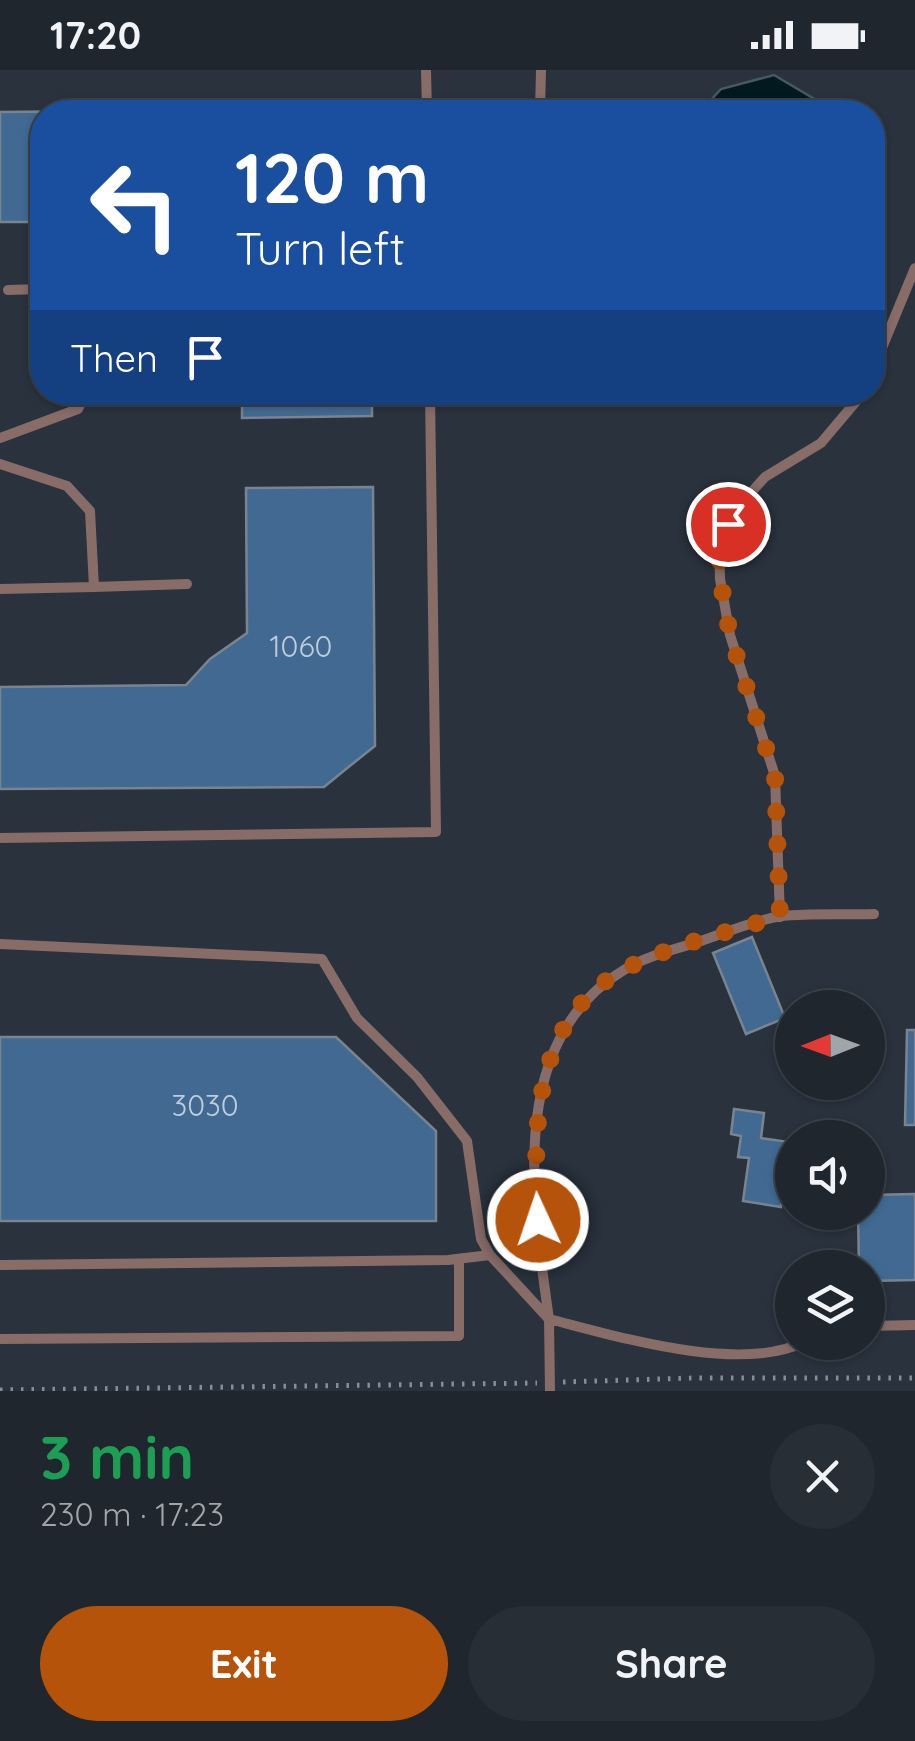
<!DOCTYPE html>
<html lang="en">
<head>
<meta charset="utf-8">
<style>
  :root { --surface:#1f262e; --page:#272e36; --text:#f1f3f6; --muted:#a1a5aa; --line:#3c434a; --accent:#b45309 }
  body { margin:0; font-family:Quicksand,sans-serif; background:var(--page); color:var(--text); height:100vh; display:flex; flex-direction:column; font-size:38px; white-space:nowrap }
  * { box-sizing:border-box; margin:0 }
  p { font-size:32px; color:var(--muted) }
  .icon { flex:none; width:55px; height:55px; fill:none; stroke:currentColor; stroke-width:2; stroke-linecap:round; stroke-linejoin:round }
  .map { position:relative; height:1321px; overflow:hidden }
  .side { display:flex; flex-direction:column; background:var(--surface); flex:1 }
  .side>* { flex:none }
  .top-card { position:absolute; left:30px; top:30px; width:855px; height:305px; border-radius:40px; box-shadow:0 2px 8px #0004,0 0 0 2px var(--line); background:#1a4fa0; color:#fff; overflow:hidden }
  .needle { width:65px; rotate:269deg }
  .controls { position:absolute; left:775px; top:920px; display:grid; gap:20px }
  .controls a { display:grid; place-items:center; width:110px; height:110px; border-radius:50%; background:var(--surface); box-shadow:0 2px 8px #0004,0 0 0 2px var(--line); font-size:50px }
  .pin { position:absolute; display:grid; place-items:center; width:85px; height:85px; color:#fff; margin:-42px; border:5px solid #fff; border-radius:50%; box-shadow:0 2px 10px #0007 }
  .me { position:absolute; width:110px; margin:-55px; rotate:357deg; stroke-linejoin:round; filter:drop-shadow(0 0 8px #0008) }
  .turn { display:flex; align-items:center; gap:35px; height:210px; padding:0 40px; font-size:45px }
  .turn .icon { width:130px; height:130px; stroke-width:2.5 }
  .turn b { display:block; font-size:70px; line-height:85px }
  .then { display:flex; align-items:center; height:95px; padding:0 40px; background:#0003; gap:20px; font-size:38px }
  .round { display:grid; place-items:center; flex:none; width:105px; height:105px; border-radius:52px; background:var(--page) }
  .headline { display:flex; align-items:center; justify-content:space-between; height:170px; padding:0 40px }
  h1 { font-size:60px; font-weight:700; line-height:75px; color:#1e9e55 }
  .action { display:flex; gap:20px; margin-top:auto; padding:20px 40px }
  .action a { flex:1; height:115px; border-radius:60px; background:var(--accent); color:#fff; font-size:40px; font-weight:700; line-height:115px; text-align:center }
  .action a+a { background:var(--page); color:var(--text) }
  .status { display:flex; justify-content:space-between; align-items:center; height:70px; padding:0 50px; background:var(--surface); direction:ltr }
  .status svg { height:28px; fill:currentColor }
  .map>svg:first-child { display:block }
  .water { fill:#02191f; stroke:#47595f; stroke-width:2.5 }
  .building { fill:#416992; stroke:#798490; stroke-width:2.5 }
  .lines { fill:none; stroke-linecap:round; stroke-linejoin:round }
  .path { stroke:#868e97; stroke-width:5; stroke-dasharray:2.5 8; stroke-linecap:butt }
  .service { stroke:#876c68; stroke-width:10 }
  .route { stroke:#b45309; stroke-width:18; stroke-dasharray:0 32.4 }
  .labels { text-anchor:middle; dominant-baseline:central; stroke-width:10; stroke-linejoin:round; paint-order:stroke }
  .number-label { font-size:30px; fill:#becddc }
</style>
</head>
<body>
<div class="status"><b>17:20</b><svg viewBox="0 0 49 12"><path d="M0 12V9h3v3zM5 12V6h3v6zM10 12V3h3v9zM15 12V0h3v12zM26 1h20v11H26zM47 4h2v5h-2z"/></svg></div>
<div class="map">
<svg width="915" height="1321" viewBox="0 0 915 1321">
  <rect width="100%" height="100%" fill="#29323d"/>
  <path class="water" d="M774 5 816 30 824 42H700L721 19Z"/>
  <path class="building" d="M315 39 318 42H42V152H0V42Z
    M242 322H372V346L242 348Z
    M373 417 375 676 351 695 324 717 0 719V617L186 615 210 589 247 563 246 418Z
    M752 867 785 948 746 964 713 883Z
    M907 960H915V1055H905Z
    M0 967H336L436 1061V1151H0Z
    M734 1039 764 1043 761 1068 789 1072 781 1137 743 1131 749 1088 738 1087 741 1066 731 1064Z
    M915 1124V1210L868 1211V1198H859L858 1142H868V1125Z"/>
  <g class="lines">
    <path class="path" d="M563 1312 693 1308H915
      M0 1320 537 1313"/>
    <path class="service" d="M426 0 427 42
      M540 42 541 0
      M8 220 42 219
      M872 302 915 198
      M0 368 78 339 87 322
      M0 394 67 416 90 441 94 517 0 519
      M94 517 187 514
      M0 768 436 762 430 322
      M780 847 775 706 730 565 720 509 719 472 738 437 765 407 821 373 864 322
      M0 874 322 889 357 948 417 1007 467 1071 481 1169 490 1185
      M0 1195 448 1190 490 1185 548 1248
      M549 1249C533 1134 505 971 624 900 644 887 672 880 695 873 723 864 754 850 782 846 812 843 844 845 874 844
      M868 1256 915 1255
      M0 1269 459 1266V1189
      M550 1321 549 1249C616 1266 739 1304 804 1272"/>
  </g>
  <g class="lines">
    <path class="route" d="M538 1150C533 1058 532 947 627 898 674 874 729 862 780 846L775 706 730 565 720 508 719 472 728 454"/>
  </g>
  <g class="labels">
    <g class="number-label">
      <text x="301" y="576">1060</text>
      <text x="205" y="1035">3030</text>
    </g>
  </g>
</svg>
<div class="controls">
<a><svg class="needle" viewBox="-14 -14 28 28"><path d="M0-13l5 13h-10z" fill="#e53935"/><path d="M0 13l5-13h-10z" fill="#a1a5aa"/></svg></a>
<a><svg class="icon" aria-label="sound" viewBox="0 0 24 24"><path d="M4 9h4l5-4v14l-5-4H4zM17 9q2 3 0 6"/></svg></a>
<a><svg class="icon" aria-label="layers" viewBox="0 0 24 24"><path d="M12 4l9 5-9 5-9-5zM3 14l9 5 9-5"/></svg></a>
</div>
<div class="pin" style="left:728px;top:454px;background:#d93025"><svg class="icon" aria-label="arrive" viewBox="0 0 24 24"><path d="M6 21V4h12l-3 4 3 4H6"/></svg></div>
<svg class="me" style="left:538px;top:1150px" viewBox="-20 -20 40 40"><circle r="17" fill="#b45309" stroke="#fff" stroke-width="3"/><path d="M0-11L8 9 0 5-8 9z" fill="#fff"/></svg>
<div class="top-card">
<div class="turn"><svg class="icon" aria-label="left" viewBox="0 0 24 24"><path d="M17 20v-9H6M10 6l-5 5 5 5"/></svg><div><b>120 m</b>Turn left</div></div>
<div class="then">Then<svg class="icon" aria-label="arrive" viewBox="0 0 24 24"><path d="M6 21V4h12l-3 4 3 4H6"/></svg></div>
</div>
</div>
<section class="side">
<div class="headline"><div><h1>3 min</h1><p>230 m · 17:23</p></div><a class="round"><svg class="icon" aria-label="close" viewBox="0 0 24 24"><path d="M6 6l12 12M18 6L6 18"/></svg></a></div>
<div class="action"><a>Exit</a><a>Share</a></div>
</section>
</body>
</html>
